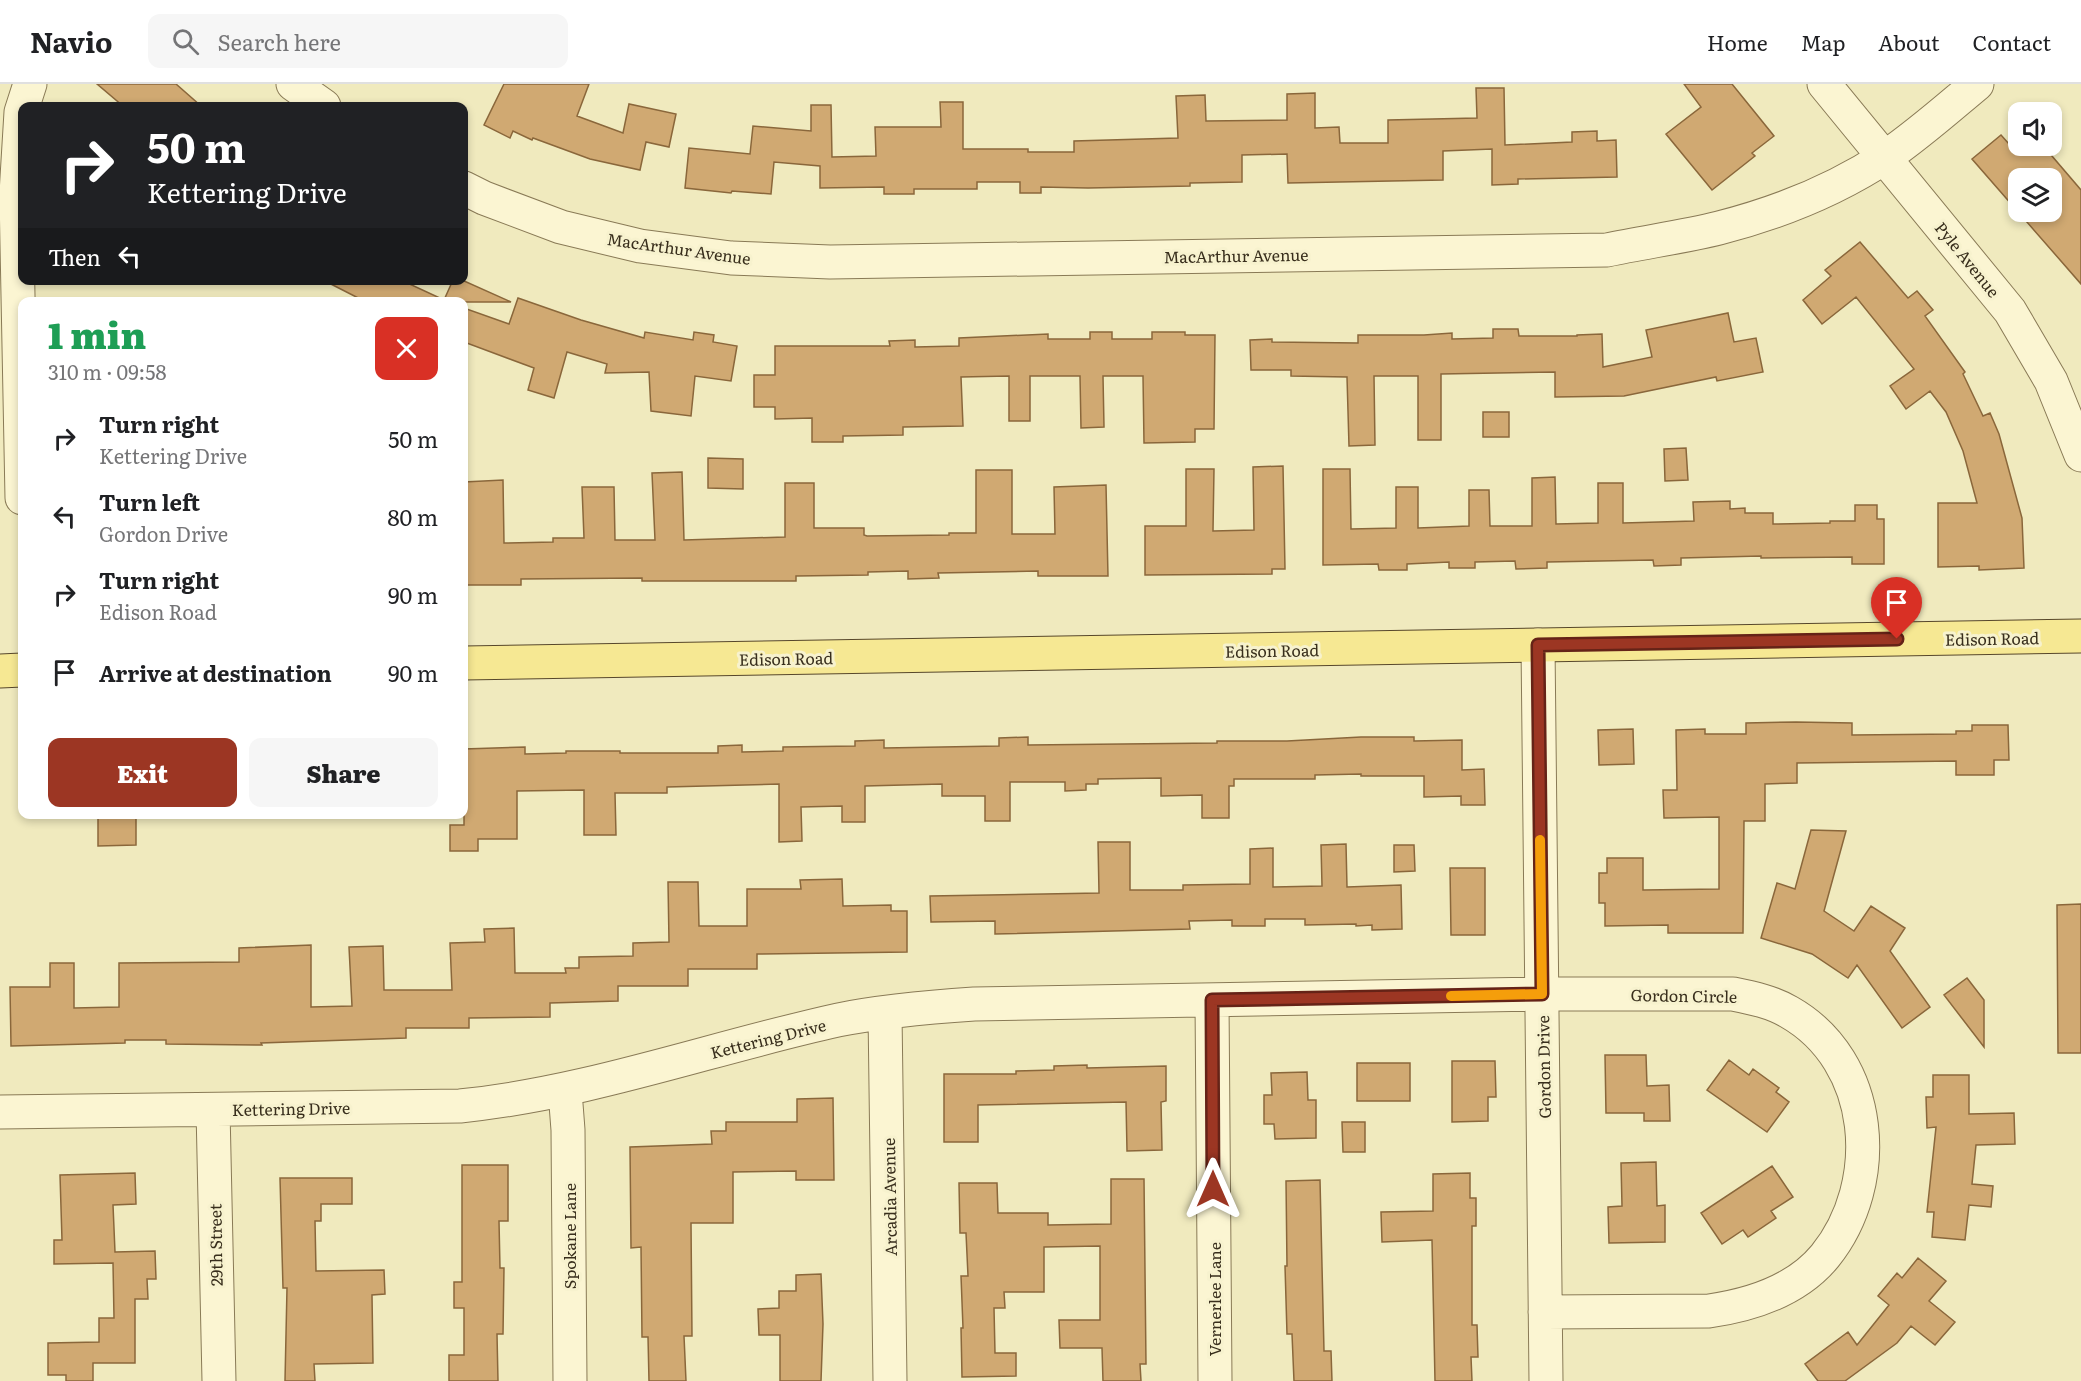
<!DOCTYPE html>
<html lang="en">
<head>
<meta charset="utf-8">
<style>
  :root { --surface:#fff; --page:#f6f6f6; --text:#202124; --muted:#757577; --line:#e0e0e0; --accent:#9c3623 }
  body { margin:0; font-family:Literata,serif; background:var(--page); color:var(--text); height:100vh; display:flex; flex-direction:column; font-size:22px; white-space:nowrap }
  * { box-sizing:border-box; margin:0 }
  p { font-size:20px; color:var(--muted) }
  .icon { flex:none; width:33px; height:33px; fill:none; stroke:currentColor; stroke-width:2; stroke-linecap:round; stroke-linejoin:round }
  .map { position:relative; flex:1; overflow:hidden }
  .drawer { position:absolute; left:18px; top:213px; width:450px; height:522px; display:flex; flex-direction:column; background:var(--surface); border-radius:12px; box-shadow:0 3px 9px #0003 }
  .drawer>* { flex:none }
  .banner { position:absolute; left:18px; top:18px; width:450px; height:183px; border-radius:12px; box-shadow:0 3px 9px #0003; background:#202124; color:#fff; overflow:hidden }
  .controls { position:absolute; left:2008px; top:18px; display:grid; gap:12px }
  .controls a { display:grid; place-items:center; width:54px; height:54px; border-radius:12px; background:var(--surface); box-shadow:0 3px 9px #0003; font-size:30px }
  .pin { position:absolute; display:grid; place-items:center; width:51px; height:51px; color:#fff; margin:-62px -26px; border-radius:50% 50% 50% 0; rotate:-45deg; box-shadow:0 0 6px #0007 }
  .pin .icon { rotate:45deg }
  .me { position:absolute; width:66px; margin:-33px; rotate:0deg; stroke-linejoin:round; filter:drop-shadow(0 0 4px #0008) }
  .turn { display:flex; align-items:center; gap:21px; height:126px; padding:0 30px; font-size:27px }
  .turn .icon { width:78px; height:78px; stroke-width:2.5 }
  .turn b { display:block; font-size:42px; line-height:51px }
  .then { display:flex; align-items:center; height:57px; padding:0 30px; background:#0003; gap:12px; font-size:22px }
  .round { display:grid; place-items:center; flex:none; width:63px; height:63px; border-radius:12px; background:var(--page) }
  .head { display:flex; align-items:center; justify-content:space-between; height:102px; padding:0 30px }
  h1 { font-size:36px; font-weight:800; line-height:45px; color:#1e9e55 }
  .button { display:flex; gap:12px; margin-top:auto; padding:12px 30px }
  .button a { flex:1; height:69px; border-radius:12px; background:var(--accent); color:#fff; font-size:24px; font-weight:800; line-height:69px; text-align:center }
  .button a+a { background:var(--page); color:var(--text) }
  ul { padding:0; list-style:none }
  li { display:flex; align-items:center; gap:18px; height:78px; padding:0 30px }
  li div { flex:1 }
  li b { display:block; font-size:22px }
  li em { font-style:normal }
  header { display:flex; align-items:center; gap:36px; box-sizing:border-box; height:84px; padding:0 30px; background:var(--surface); border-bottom:2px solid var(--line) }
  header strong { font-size:28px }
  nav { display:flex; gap:33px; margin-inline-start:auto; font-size:21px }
  .search { width:420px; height:54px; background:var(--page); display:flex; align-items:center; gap:15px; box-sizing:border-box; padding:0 21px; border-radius:12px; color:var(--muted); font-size:22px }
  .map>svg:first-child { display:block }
  .building { fill:#d0a972; stroke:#8a673b; stroke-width:1.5; fill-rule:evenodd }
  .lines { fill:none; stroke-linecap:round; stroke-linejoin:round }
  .minor-casing { stroke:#897a56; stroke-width:35 }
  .major-casing { stroke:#57472b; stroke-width:35 }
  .minor { stroke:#fbf5d2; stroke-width:33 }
  .major { stroke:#f6e893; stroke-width:33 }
  .route-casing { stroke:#652317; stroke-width:15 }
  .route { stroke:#9c3623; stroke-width:10 }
  .slow { stroke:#f59e0b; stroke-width:10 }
  .labels { text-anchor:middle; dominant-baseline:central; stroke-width:6; stroke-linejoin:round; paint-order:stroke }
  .street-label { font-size:16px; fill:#382e1c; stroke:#f7f2ce }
</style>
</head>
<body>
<header>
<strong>Navio</strong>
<div class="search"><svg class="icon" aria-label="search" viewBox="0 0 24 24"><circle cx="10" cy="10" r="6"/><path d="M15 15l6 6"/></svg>Search here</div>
<nav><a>Home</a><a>Map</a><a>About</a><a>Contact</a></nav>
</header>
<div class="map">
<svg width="2081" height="1297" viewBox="0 0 2081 1297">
  <rect width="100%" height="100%" fill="#f0eabe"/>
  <path class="building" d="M97 0H176L201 22H123Z
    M504 0H589L577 32 623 49 629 20 676 30 669 63 646 58 640 86 590 75 533 54 532 56 513 47 510 54 484 41Z
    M1684 0H1732L1774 52 1752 69 1755 72 1712 106 1666 50 1701 23Z
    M1476 4H1504L1505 61 1572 58V48L1597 47V57L1616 56 1617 93 1518 95V100L1492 101V65L1443 67V96L1288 99 1287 70 1242 71V98L1190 99V102L1088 104 1041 103V109H1020V98H977V105H914V110H884V103L820 104V82L774 78 771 110 732 107 731 109 685 104 689 64 750 70 753 42 811 47V21H831L832 73 876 72 875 43H941L940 18H963V65H1028V68H1074V57L1178 54 1176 12 1205 11 1206 37 1287 36V10L1315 9V44L1339 43 1340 59H1388V36L1477 34Z
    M2001 51 2009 60 2019 52V62H2050L2046 65 2081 106V200L1972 75ZM2019 94H2052V128H2019Z
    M1860 158 1908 214 1917 207 1933 226 1925 232 1965 288 1963 290 1983 332 1990 329 1999 350 2022 434 2024 484 1979 486V482L1938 483V419H1977L1963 367 1946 328 1930 307 1906 325 1890 302 1914 285 1856 213 1822 240 1803 216 1831 192 1825 186Z
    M323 196H401L444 216 453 196H462L511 218H366Z
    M518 214 581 236 644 254 645 248 693 256 694 248 714 251 713 258 737 262 731 297 695 292 691 332 651 327 649 288 605 289 607 280 567 268 554 314 528 306 534 284 464 258V224L509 240Z
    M1728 229 1734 258 1756 254 1763 288 1717 297 1716 293 1624 312 1555 313V288L1441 290V356H1418V292H1374L1375 361 1349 362 1347 293 1291 292V286H1251L1250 256 1272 255V258L1358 259V251H1424L1452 249V255L1493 254V245H1518L1519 252H1577V251L1602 250 1603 283 1652 273 1646 246Z
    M1090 248H1112V255H1152V248H1185V251H1215L1214 345H1195V358L1144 359 1143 292H1103L1104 343 1081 344 1080 292H1030V337H1009V292L961 293 963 342 903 343V351L843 352V358H812V334L775 335V323H754V291H775V262H890L889 257 915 256V263L959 262V254L1048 250V255H1090Z
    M1483 328H1509V353H1483Z
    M1686 364 1688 396 1665 397 1664 365Z
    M708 374 743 375V405L708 404Z
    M1283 382 1285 485H1272V490L1145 491V442H1186V385H1214L1213 447 1254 446 1253 383Z
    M1323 385H1350L1351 445 1396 444V403H1418V444L1469 442V406H1489L1490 442H1532V394L1555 393 1556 440 1598 439V399H1623V439L1694 437 1693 418 1730 417V425L1745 424V429H1773V440L1830 439V437H1855V421H1877V435H1884V480H1852V473L1761 474V472L1681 474V481L1654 482 1653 476 1547 478V484L1516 485 1515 477 1475 478V484H1449V478L1407 480V486H1379L1378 480 1323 481Z
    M976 386H1012V450H1055L1054 403 1106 401 1108 492H1038V487L938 489 939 494 908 495V487L868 488V491L796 492V497H642V494L521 495V501H464V398L503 396 504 459 553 458V454H584L582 403H614L615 456H655L652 389 682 388 684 456 785 453V399H814V444H864V451L867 452 949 451V449H976Z
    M1796 638 1852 639V651L1956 650V647H1972V641H2008L2009 676H1994V691H1956V677L1797 679V699L1765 700V737H1744L1743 849H1668V841L1605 842V819H1599V789H1607V774H1643V806L1719 805V733L1664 734 1663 706H1677L1676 646 1705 645V650H1746V639Z
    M1633 645 1634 680 1599 681 1598 646Z
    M1028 653V661L1217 659V657H1287L1361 653H1414V657L1462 656V686L1484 685 1485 721H1461V712L1424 713V692H1361V690L1315 691V695H1234V702H1229V734H1202V711L1161 712V694L1098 695V700H1086V706L1065 707V698H1010V737H985V712H942V700L865 702V738H842V722L801 723 802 757 779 758V700L667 703V709H615L616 751H584V706L517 707V755H478V767H450V741H464V665L525 663V670L566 669V667H620V669H718V662L742 661V668L783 667V663L855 662V657L884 656V664L999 662V654Z
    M98 730H136V761L98 762Z
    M1811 746 1846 747 1824 827 1854 847 1871 822 1905 844 1890 867 1930 923 1902 944 1857 881 1848 894 1812 870 1761 854 1777 799 1795 805Z
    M1098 758H1130V806H1183V801L1250 800V765L1273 764V803L1322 802 1321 761 1346 760 1347 803 1401 801 1402 845 1372 846V841L1356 842V840L1305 841V835H1265V842H1232V836L1189 837 1190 845 995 850V837L931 838 930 812 1099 809Z
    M1394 761H1414L1415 787 1394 788Z
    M1450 784H1485V851H1451Z
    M842 795 843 822 891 821V827H907V868L757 870V885H688V902H618V917L550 919V933L469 934V944H406V954L261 959 262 961 166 960V956H125V959L11 962 10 903H50V879H74V924L119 923V879L239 878V864L311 861V923L352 922 349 863 383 862 384 906H452L450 859 485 858 484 845 514 844 515 889H566L565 884H579V873L633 872V859L669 858 668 798H698L699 842H747V805H801L800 796Z
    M2081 820V969H2058L2057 821Z
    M1967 894 1984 916V963L1944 911Z
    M1605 971H1646L1647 1002 1669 1001 1670 1037H1644V1029H1606Z
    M1729 976 1749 991 1753 985 1779 1004 1776 1008 1789 1018 1767 1048 1707 1006Z
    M1452 977H1495L1496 1013H1488V1037L1452 1038Z
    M1357 979H1410V1017H1357Z
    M1087 981V984L1166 982V1017L1161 1018 1162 1066 1127 1067 1126 1018 978 1021V1058H944V990H1016V987L1054 986V982Z
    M1307 988 1308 1016H1316V1054L1275 1055 1274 1040H1264V1011H1272L1271 989Z
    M1933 991H1969V1030L2014 1029 2015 1060 1976 1061 1972 1100 1993 1102 1991 1123 1969 1121 1965 1156 1932 1153 1934 1128H1927L1936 1043 1927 1044 1926 1013H1933Z
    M833 1014 834 1096H796V1087L733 1088V1139H691L692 1252H684L686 1297H649L648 1253H642L641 1163 631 1164 630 1063 712 1060 711 1047H726V1038H797V1015Z
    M1342 1038H1365V1068H1343Z
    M1656 1078 1657 1122 1665 1121V1158L1609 1159 1608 1123 1622 1122 1621 1079Z
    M462 1081H508V1137H499L500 1184H504L503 1250H497L498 1297H449V1271H464V1224H454V1198H462Z
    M1772 1082 1793 1113 1771 1127 1776 1134 1748 1153 1743 1146 1722 1160 1701 1129Z
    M135 1089 136 1120 113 1121 115 1168 155 1167 156 1195H147L148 1215H135V1279H93V1297H66V1291H48V1259L99 1258V1234H114L113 1179 54 1180V1156H62L60 1091Z
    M1470 1089V1114H1476V1142H1472V1241H1477L1478 1273H1471L1472 1297H1435L1432 1156 1382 1158 1381 1128 1433 1127V1090Z
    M280 1094H352V1120H321V1137H315L316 1187 384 1186 385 1210 372 1211 373 1279 314 1280 315 1297H285L287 1204H283Z
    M1111 1095H1144L1146 1280H1140L1141 1297H1103L1102 1264H1060L1059 1236H1100V1162L1044 1163V1208H1004L1005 1224H994L995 1269H1016V1292L962 1293 961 1244H963L961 1192H968L966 1149H960L959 1099H997L998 1129H1048V1141L1111 1140Z
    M1320 1096 1324 1267H1331L1332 1297H1294L1292 1250H1287L1285 1182H1287L1286 1097Z
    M1918 1174 1946 1197 1929 1217 1955 1238 1935 1261 1911 1242 1897 1259 1845 1297H1818L1805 1280 1848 1248 1857 1261 1889 1221 1878 1212 1897 1189 1902 1194Z
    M821 1190 823 1240 821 1297H780V1251H759L758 1225 779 1224V1207H796V1191Z"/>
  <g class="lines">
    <g class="minor-casing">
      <path id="minor" d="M293 0 324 22
        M1824 0 2010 227 2051 297 2081 371
        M464 104 484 114 561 143 640 162 731 174 830 178 1607 166C1644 158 1683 153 1719 144 1778 129 1837 105 1887 72 1919 50 1947 25 1977 0
        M22 414 16 110 21 28 30 0
        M1538 561 1546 1297
        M1212 917 1215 1297
        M885 929 890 1297
        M565 1007 568 1046 570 1297
        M213 1026 219 1297
        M0 1028 460 1022C589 1009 711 964 838 936 882 927 929 923 974 920L1542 910H1733C1753 914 1772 918 1789 928 1875 977 1884 1099 1825 1172 1797 1206 1751 1221 1709 1227L1545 1228"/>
    </g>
    <g class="major-casing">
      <path id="major" d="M464 579 2081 552
        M0 587 22 586"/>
    </g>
    <use href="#minor" class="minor"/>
    <use href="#major" class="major"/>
  </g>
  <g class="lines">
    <g class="route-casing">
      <path id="route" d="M1213 1105 1212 916 1542 910 1538 561 1897 555"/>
    </g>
    <use href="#route" class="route"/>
    <path class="slow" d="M1451 912 1542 910 1540 756"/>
  </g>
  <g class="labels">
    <g class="street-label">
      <text transform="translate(679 164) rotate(8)">MacArthur Avenue</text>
      <text transform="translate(1236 171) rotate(-1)">MacArthur Avenue</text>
      <text transform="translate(1968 175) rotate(51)">Pyle Avenue</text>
      <text transform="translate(1992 554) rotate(-1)">Edison Road</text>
      <text transform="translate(1272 566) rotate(-1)">Edison Road</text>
      <text transform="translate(786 574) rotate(-1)">Edison Road</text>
      <text transform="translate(1684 911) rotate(1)">Gordon Circle</text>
      <text transform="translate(768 954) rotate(-14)">Kettering Drive</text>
      <text transform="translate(1543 983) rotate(-91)">Gordon Drive</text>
      <text transform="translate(291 1024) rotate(-1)">Kettering Drive</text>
      <text transform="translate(889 1113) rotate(-91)">Arcadia Avenue</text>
      <text transform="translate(569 1152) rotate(-90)">Spokane Lane</text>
      <text transform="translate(215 1161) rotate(-91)">29th Street</text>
      <text transform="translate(1214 1215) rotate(-90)">Vernerlee Lane</text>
    </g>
  </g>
</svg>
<div class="controls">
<a><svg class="icon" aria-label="sound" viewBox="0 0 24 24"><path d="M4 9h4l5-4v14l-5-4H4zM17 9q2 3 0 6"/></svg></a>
<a><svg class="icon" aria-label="layers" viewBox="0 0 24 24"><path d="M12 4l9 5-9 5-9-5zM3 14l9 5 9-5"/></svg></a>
</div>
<div class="pin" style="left:1897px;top:555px;background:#d93025"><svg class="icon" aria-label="arrive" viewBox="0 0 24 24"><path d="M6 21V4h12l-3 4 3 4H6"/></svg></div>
<svg class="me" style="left:1213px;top:1105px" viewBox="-20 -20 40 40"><path d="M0-17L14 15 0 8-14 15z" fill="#9c3623" stroke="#fff" stroke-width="4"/></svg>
<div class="banner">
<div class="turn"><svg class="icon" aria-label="right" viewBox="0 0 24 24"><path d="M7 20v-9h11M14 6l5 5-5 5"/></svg><div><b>50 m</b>Kettering Drive</div></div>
<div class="then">Then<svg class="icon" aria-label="left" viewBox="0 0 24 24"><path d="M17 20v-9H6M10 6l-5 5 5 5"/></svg></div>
</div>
<section class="drawer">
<div class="head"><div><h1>1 min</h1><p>310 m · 09:58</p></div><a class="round" style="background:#d93025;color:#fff"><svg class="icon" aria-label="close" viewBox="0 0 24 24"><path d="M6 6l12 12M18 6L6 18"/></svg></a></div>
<ul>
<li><svg class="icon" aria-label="right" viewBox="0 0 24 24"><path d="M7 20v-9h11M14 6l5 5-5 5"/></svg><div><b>Turn right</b><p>Kettering Drive</p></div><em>50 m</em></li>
<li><svg class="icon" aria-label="left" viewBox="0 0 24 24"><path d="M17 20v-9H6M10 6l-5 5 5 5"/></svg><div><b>Turn left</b><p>Gordon Drive</p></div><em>80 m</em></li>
<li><svg class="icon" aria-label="right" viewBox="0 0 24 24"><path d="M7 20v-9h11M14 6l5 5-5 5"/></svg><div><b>Turn right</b><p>Edison Road</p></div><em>90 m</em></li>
<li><svg class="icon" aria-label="arrive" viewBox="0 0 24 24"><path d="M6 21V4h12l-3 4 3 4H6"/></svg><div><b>Arrive at destination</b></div><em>90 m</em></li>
</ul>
<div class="button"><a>Exit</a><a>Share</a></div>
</section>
</div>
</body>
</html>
